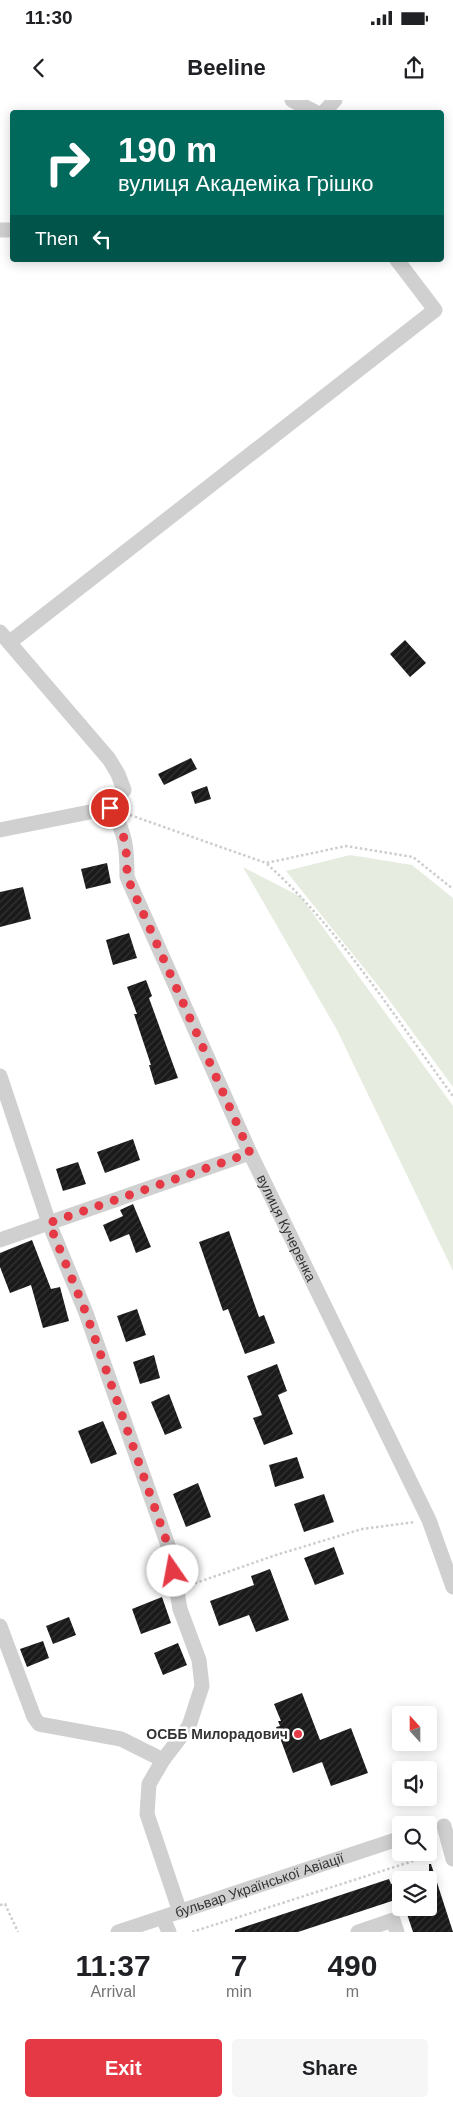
<!DOCTYPE html>
<html lang="en">
<head>
<meta charset="utf-8">
<style>
  :root { --surface:#fff; --page:#f6f6f6; --text:#202124; --muted:#757577; --accent:#e63946 }
  body { margin:0; font-family:Arial,sans-serif; background:var(--page); color:var(--text); height:100vh; display:flex; flex-direction:column; font-size:19px; white-space:nowrap }
  * { box-sizing:border-box; margin:0 }
  p { font-size:16px; color:var(--muted) }
  .icon { flex:none; width:28px; height:28px; fill:none; stroke:currentColor; stroke-width:2; stroke-linecap:round; stroke-linejoin:round }
  .map { position:relative; height:1832px; overflow:hidden }
  .drawer { display:flex; flex-direction:column; background:var(--surface); flex:1 }
  .drawer>* { flex:none }
  .guide { position:absolute; left:10px; top:10px; width:434px; height:152px; border-radius:5px; box-shadow:0 2px 12px #0003; background:#00695c; color:#fff; overflow:hidden }
  .needle { width:32px; rotate:339deg }
  .tools { position:absolute; left:392px; top:1606px; display:grid; gap:10px }
  .tools a { display:grid; place-items:center; width:45px; height:45px; border-radius:5px; background:var(--surface); box-shadow:0 2px 12px #0003; font-size:25px }
  .pin { position:absolute; display:grid; place-items:center; width:42px; height:42px; color:#fff; margin:-21px; border:2px solid #fff; border-radius:50%; box-shadow:0 1px 5px #0007 }
  .me { position:absolute; width:55px; margin:-28px; rotate:348deg; stroke-linejoin:round; filter:drop-shadow(0 0 4px #0008) }
  .turn { display:flex; align-items:center; gap:18px; height:105px; padding:0 25px; font-size:22px }
  .turn .icon { width:65px; height:65px; stroke-width:2.5 }
  .turn b { display:block; font-size:35px; line-height:42px }
  .then { display:flex; align-items:center; height:48px; padding:0 25px; background:#0003; gap:10px; font-size:19px }
  .eta { display:flex; justify-content:space-evenly; align-items:center; height:85px; text-align:center }
  .eta b { font-size:30px; font-weight:700; line-height:35px }
  .action { display:flex; gap:10px; margin-top:auto; padding:10px 25px }
  .action a { flex:1; height:58px; border-radius:5px; background:var(--accent); color:#fff; font-size:20px; font-weight:700; line-height:58px; text-align:center }
  .action a+a { background:var(--page); color:var(--text) }
  .status { display:flex; justify-content:space-between; align-items:center; height:35px; padding:0 25px; background:var(--surface); direction:ltr }
  .status svg { height:14px; fill:currentColor }
  header { display:flex; justify-content:space-between; align-items:center; height:65px; padding:0 25px; background:var(--surface); font-size:22px; font-weight:700 }
  .map>svg:first-child { display:block }
  .garden { fill:#e6ecdf }
  .building { fill:url(#building-hatch) }
  .lines { fill:none; stroke-linecap:round; stroke-linejoin:round }
  .path { stroke:#cdcdcd; stroke-width:2.5; stroke-dasharray:2.5 2.5; stroke-linecap:butt }
  .minor { stroke:#d0d0d0; stroke-width:15 }
  .route { stroke:#e63946; stroke-width:9; stroke-dasharray:0 16.2 }
  .poi-dot { fill:#e63946; stroke:#fff; stroke-width:2 }
  .labels { text-anchor:middle; dominant-baseline:central; stroke-width:5; stroke-linejoin:round; paint-order:stroke }
  .street-label { font-size:14px; fill:#333; stroke:#fff }
  .poi-label { font-size:14px; font-weight:bold; fill:#333; stroke:#fff; text-anchor:end }
</style>
</head>
<body>
<div class="status"><b>11:30</b><svg viewBox="0 0 49 12"><path d="M0 12V9h3v3zM5 12V6h3v6zM10 12V3h3v9zM15 12V0h3v12zM26 1h20v11H26zM47 4h2v5h-2z"/></svg></div>
<header><svg class="icon" aria-label="back" viewBox="0 0 24 24"><path d="M15 5l-7 7 7 7"/></svg>Beeline<svg class="icon" aria-label="share" viewBox="0 0 24 24"><path d="M12 15V3M7 8l5-5 5 5M5 13v7h14v-7"/></svg></header>
<div class="map">
<svg width="453" height="1832" viewBox="0 0 453 1832">
  <defs>
    <pattern id="building-hatch" width="6" height="6" patternUnits="userSpaceOnUse" patternTransform="scale(1.25)"><rect width="6" height="6" fill="#1a1a1a"/><path d="M-1 1l2-2M0 6l6-6M5 7l2-2" fill="none" stroke="#333"/></pattern>
  </defs>
  <rect width="100%" height="100%" fill="#fff"/>
  <path class="garden" d="M350 755 412 765 453 798V987L384 893 286 771Z
    M243 767 301 797 453 1006V1171L337 930Z"/>
  <path class="building" d="M405 540 426 563 410 577 390 554Z
    M191 658 197 669 164 685 158 674Z
    M207 686 211 699 195 704 191 692Z
    M107 763 111 783 86 789 81 769Z
    M23 787 31 819 0 827V792Z
    M129 833 137 858 113 865 106 840Z
    M146 880 152 896 149 898 178 978 155 985 149 965H151L134 914H137L127 887Z
    M133 1039 140 1060 105 1073 97 1052Z
    M78 1062 86 1084 63 1091 56 1069Z
    M133 1104 151 1147 136 1153 129 1134 110 1142 103 1125 123 1116 120 1110Z
    M229 1131 259 1217 264 1215 275 1243 245 1254 228 1209 223 1211 199 1142Z
    M32 1140 51 1189 60 1187 69 1221 43 1228 31 1185 10 1193 0 1167V1153Z
    M137 1209 146 1235 126 1242 117 1216Z
    M154 1255 160 1278 140 1284 133 1262Z
    M277 1264 287 1291 278 1295 293 1334 264 1345 253 1318 262 1315 247 1276Z
    M169 1294 182 1328 165 1335 151 1302Z
    M103 1321 117 1354 91 1364 78 1331Z
    M297 1357 304 1378 275 1387 269 1365Z
    M198 1383 211 1417 186 1427 173 1394Z
    M324 1394 334 1422 304 1432 294 1404Z
    M334 1447 344 1474 315 1485 304 1458Z
    M270 1469 289 1520 256 1532 249 1515 219 1526 210 1501 254 1485 251 1476Z
    M162 1497 171 1523 141 1534 132 1509Z
    M69 1517 76 1535 53 1544 46 1526Z
    M43 1541 49 1558 27 1567 20 1549Z
    M178 1543 187 1565 163 1575 154 1553Z
    M302 1593 320 1640 351 1628 368 1673 331 1686 322 1662 293 1673 276 1627 280 1626 278 1621H281L274 1604Z
    M429 1764H431L453 1832H413L405 1808H429Z
    M389 1779 391 1784 401 1781V1798L298 1832H235V1830Z"/>
  <g class="lines">
    <path class="path" d="M130 715 266 763 346 746 413 757 453 789
      M267 764C338 827 396 919 453 996
      M190 1485 276 1455 362 1429 415 1422
      M0 1805 5 1804 18 1832
      M192 1832 438 1753"/>
    <g class="minor">
      <path d="M292 0 315 12"/>
      <path d="M324 12 335 0"/>
      <path d="M0 130H12"/>
      <path d="M0 532 109 659 118 674 124 690 110 708"/>
      <path d="M10 542 435 210 397 160"/>
      <path id="s1" d="M110 708C126 732 127 749 127 777L250 1053 429 1420 453 1487"/>
      <path d="M0 730 110 708"/>
      <path d="M0 976 49 1123 86 1213 170 1451 180 1509 199 1560 202 1586 189 1626 163 1660 149 1684 147 1714 180 1812"/>
      <path d="M0 1140 250 1053"/>
      <path d="M0 1526 34 1617 39 1624 121 1639 163 1660"/>
      <path d="M444 1726 453 1759"/>
      <path d="M163 1818 169 1832"/>
      <path id="s2" d="M118 1832 401 1738"/>
      <path d="M358 1832 393 1820 397 1832"/>
    </g>
  </g>
  <g class="lines">
    <path class="route" d="M110 708C126 732 127 749 127 777L250 1053 49 1123 86 1213 170 1451 173 1471"/>
  </g>
  <circle class="poi-dot" cx="298" cy="1634" r="5"/>
  <g class="labels">
    <g class="street-label">
      <text stroke="none"><textPath href="#s1" startOffset="458">вулиця Кучеренка</textPath></text>
      <text stroke="none"><textPath href="#s2" startOffset="149">бульвар Української Авіації</textPath></text>
    </g>
    <g class="poi-label">
      <text x="288" y="1634">ОСББ Милорадович</text>
    </g>
  </g>
</svg>
<div class="tools">
<a><svg class="needle" viewBox="-14 -14 28 28"><path d="M0-13l5 13h-10z" fill="#e53935"/><path d="M0 13l5-13h-10z" fill="#757577"/></svg></a>
<a><svg class="icon" aria-label="sound" viewBox="0 0 24 24"><path d="M4 9h4l5-4v14l-5-4H4zM17 9q2 3 0 6"/></svg></a>
<a><svg class="icon" aria-label="search" viewBox="0 0 24 24"><circle cx="10" cy="10" r="6"/><path d="M15 15l6 6"/></svg></a>
<a><svg class="icon" aria-label="layers" viewBox="0 0 24 24"><path d="M12 4l9 5-9 5-9-5zM3 14l9 5 9-5"/></svg></a>
</div>
<div class="pin" style="left:110px;top:708px;background:#d93025"><svg class="icon" aria-label="arrive" viewBox="0 0 24 24"><path d="M6 21V4h12l-3 4 3 4H6"/></svg></div>
<svg class="me" style="left:173px;top:1471px" viewBox="-20 -20 40 40"><circle r="19" fill="#fff"/><path d="M0-13L10 11 0 6-10 11z" fill="#e63946"/></svg>
<div class="guide">
<div class="turn"><svg class="icon" aria-label="right" viewBox="0 0 24 24"><path d="M7 20v-9h11M14 6l5 5-5 5"/></svg><div><b>190 m</b>вулиця Академіка Грішко</div></div>
<div class="then">Then<svg class="icon" aria-label="left" viewBox="0 0 24 24"><path d="M17 20v-9H6M10 6l-5 5 5 5"/></svg></div>
</div>
</div>
<section class="drawer">
<div class="eta">
<div><b>11:37</b><p>Arrival</p></div>
<div><b>7</b><p>min</p></div>
<div><b>490</b><p>m</p></div>
</div>
<div class="action"><a>Exit</a><a>Share</a></div>
</section>
</body>
</html>
